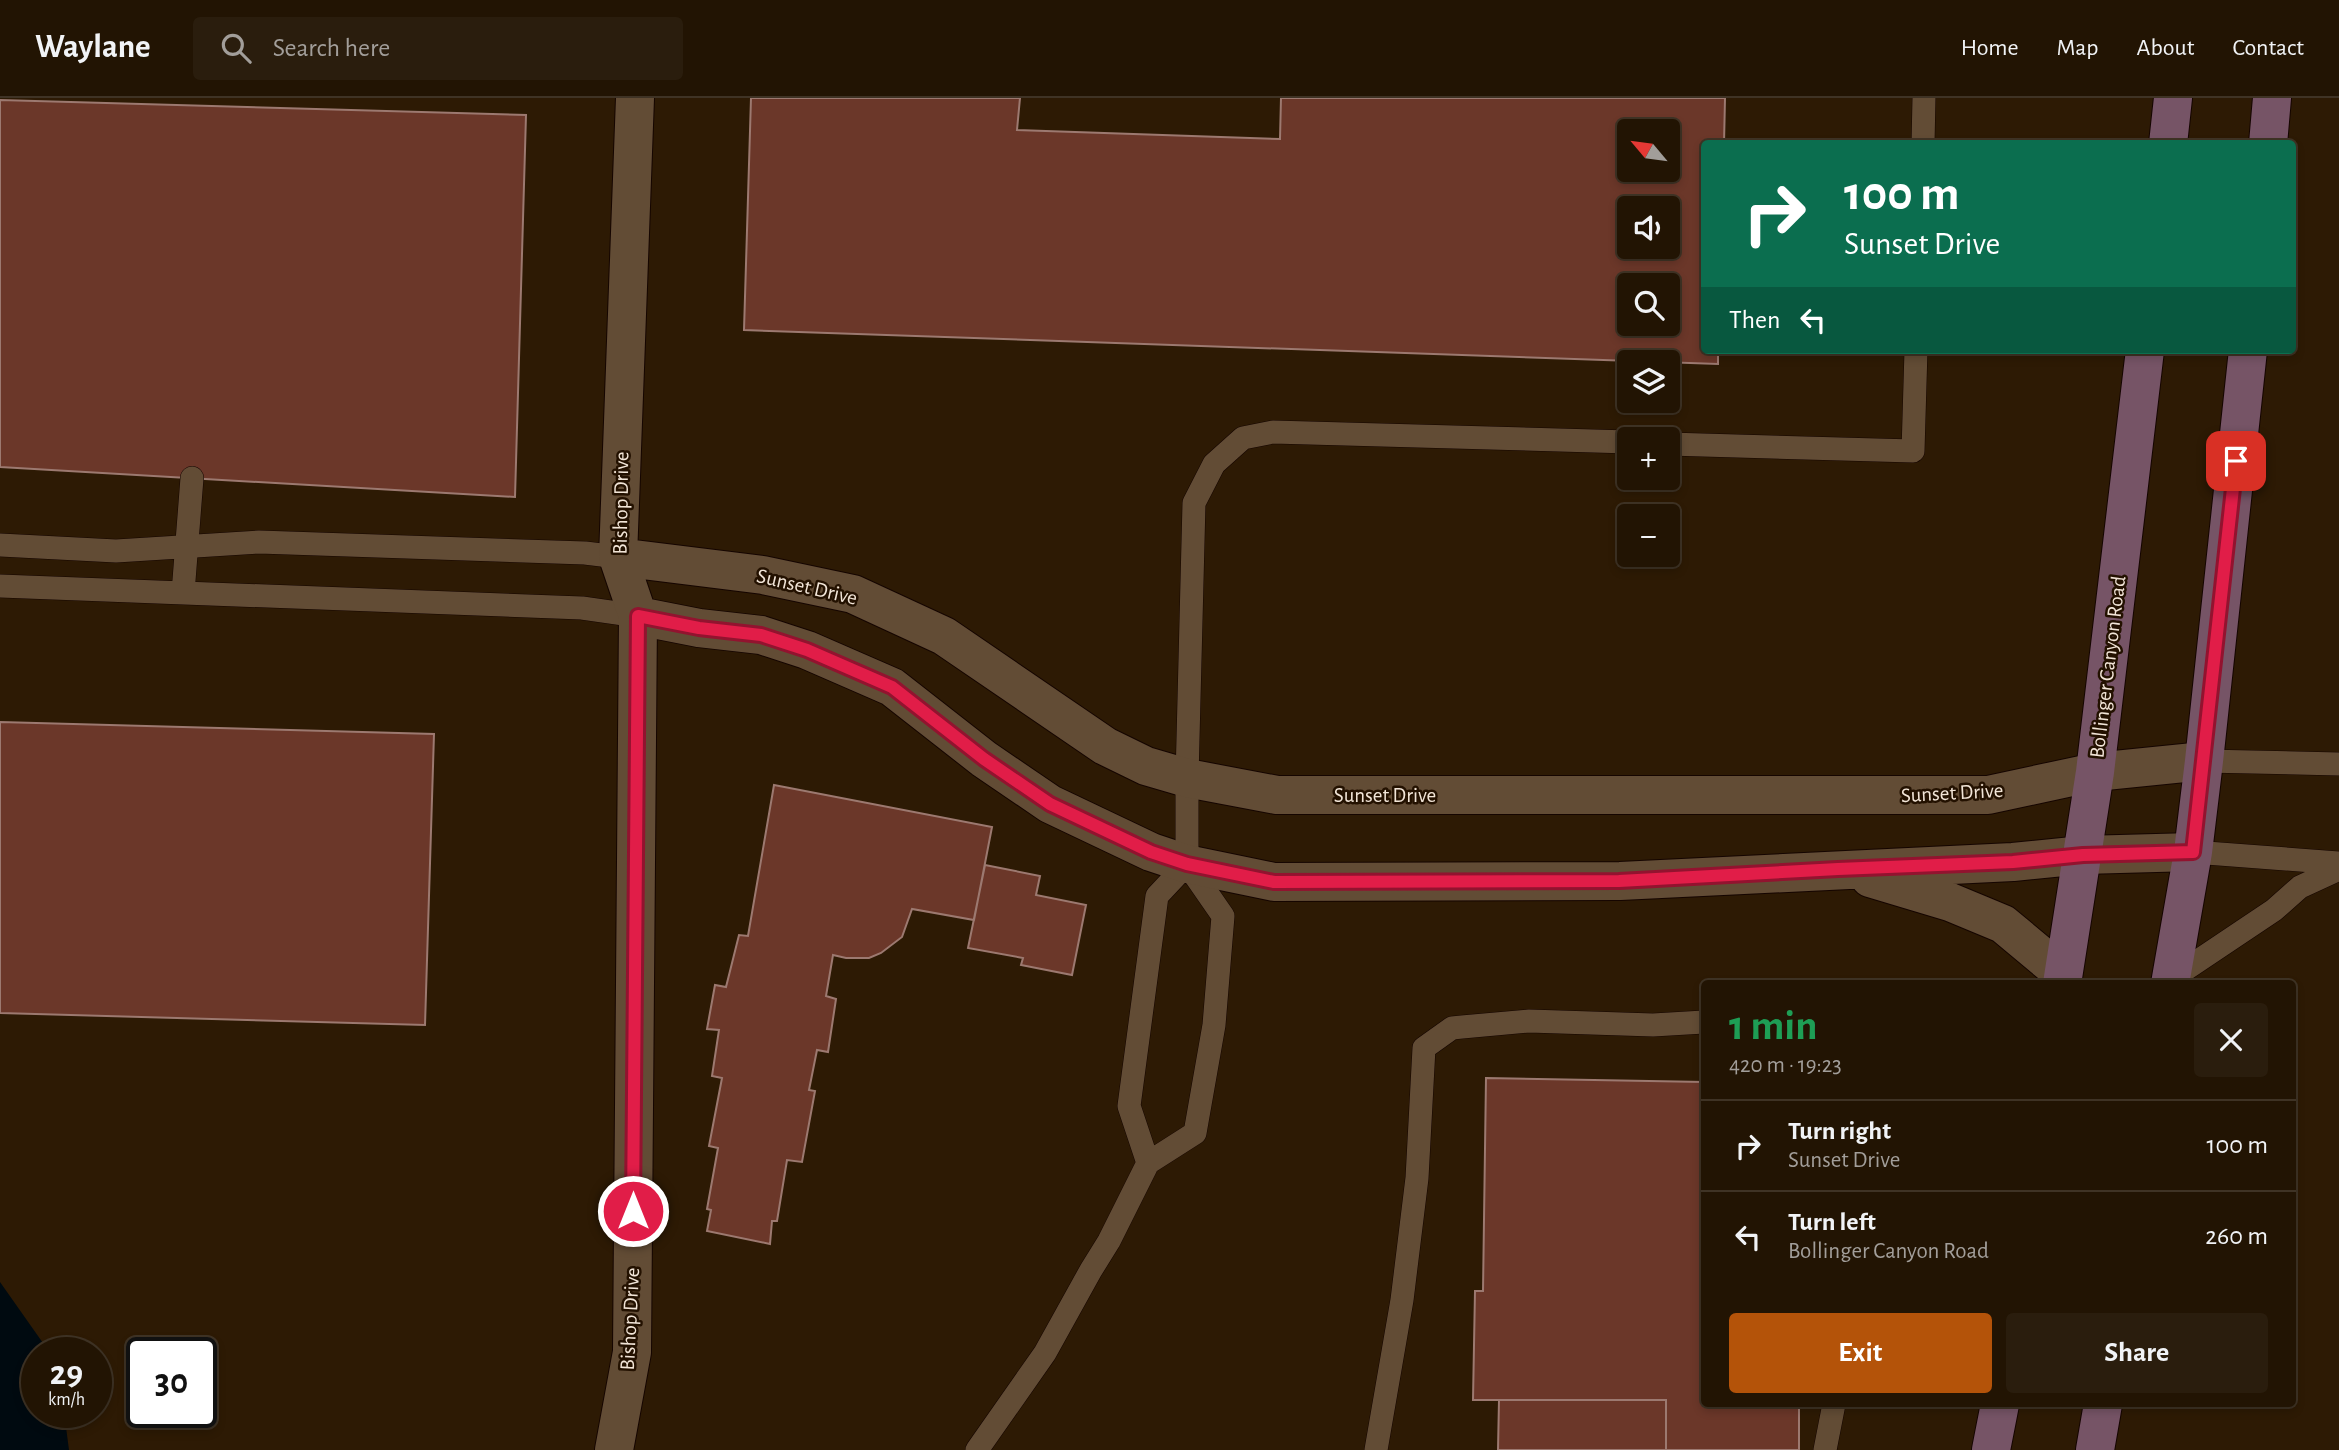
<!DOCTYPE html>
<html lang="en">
<head>
<meta charset="utf-8">
<style>
  :root { --surface:#221403; --page:#2a1d0d; --text:#f1f3f6; --muted:#a29e9a; --line:#3f3325; --accent:#b45309 }
  body { margin:0; font-family:"Alegreya Sans",sans-serif; background:var(--page); color:var(--text); height:100vh; display:flex; flex-direction:column; font-size:26px; white-space:nowrap }
  * { box-sizing:border-box; margin:0 }
  p { font-size:23px; color:var(--muted) }
  .icon { flex:none; width:38px; height:38px; fill:none; stroke:currentColor; stroke-width:2; stroke-linecap:round; stroke-linejoin:round }
  .map { position:relative; flex:1; overflow:hidden }
  .panel { position:absolute; left:1701px; top:882px; width:595px; height:427px; display:flex; flex-direction:column; background:var(--surface); border-radius:7px; box-shadow:0 4px 10px #0003,0 0 0 2px var(--line) }
  .panel>* { flex:none }
  .guide { position:absolute; left:1701px; top:42px; width:595px; height:214px; border-radius:7px; box-shadow:0 4px 10px #0003,0 0 0 2px var(--line); background:#0b6e4f; color:#fff; overflow:hidden }
  .needle { width:46px; rotate:299deg }
  .controls { position:absolute; left:1617px; top:21px; display:grid; gap:14px }
  .controls a { display:grid; place-items:center; width:63px; height:63px; border-radius:7px; background:var(--surface); box-shadow:0 4px 10px #0003,0 0 0 2px var(--line); font-size:35px }
  .speed { position:absolute; left:21px; top:1239px; display:flex; gap:14px; font-size:35px; font-weight:700; text-align:center }
  .speed>* { display:grid; place-content:center; width:91px; height:91px; border-radius:50%; background:var(--surface); box-shadow:0 4px 10px #0003,0 0 0 2px var(--line); line-height:1 }
  .speed small { font-size:18px; font-weight:400 }
  .speed .limit { border:4px solid #111; border-radius:10px; background:#fff; color:#111 }
  .pin { position:absolute; display:grid; place-items:center; width:60px; height:60px; color:#fff; margin:-30px; border-radius:14px; box-shadow:0 4px 10px #0006 }
  .me { position:absolute; width:77px; margin:-38px; rotate:0deg; stroke-linejoin:round; filter:drop-shadow(0 0 5px #0008) }
  .turn { display:flex; align-items:center; gap:24px; height:147px; padding:0 28px; font-size:32px }
  .turn .icon { width:91px; height:91px; stroke-width:2.5 }
  .turn b { display:block; font-size:49px; line-height:60px }
  .then { display:flex; align-items:center; height:66px; padding:0 28px; background:#0003; gap:14px; font-size:26px }
  .round { display:grid; place-items:center; flex:none; width:74px; height:74px; border-radius:7px; background:var(--page) }
  .headline { display:flex; align-items:center; justify-content:space-between; height:119px; padding:0 28px }
  h1 { font-size:42px; font-weight:700; line-height:52px; color:#1e9e55 }
  .button { display:flex; gap:14px; margin-top:auto; padding:14px 28px }
  .button a { flex:1; height:80px; border-radius:7px; background:var(--accent); color:#fff; font-size:28px; font-weight:700; line-height:80px; text-align:center }
  .button a+a { background:var(--page); color:var(--text) }
  ul { padding:0; list-style:none }
  li { display:flex; align-items:center; gap:21px; height:91px; padding:0 28px; border-top:2px solid var(--line) }
  li div { flex:1 }
  li b { display:block; font-size:26px }
  li em { font-style:normal }
  header { display:flex; align-items:center; gap:42px; box-sizing:border-box; height:98px; padding:0 35px; background:var(--surface); border-bottom:2px solid var(--line) }
  header strong { font-size:33px }
  nav { display:flex; gap:38px; margin-inline-start:auto; font-size:24px }
  .search { width:490px; height:63px; background:var(--page); display:flex; align-items:center; gap:18px; box-sizing:border-box; padding:0 24px; border-radius:7px; color:var(--muted); font-size:26px }
  .map>svg:first-child { display:block }
  .water { fill:#000a10 }
  .building { fill:#6b3729; stroke:#9c7970; stroke-width:2; fill-rule:evenodd }
  .lines { fill:none; stroke-linecap:round; stroke-linejoin:round }
  .lane-casing { stroke:#150500; stroke-width:24 }
  .street-casing { stroke:#150500; stroke-width:40 }
  .secondary-casing { stroke:#150500; stroke-width:40 }
  .lane { stroke:#624c35; stroke-width:23 }
  .street { stroke:#624c35; stroke-width:38 }
  .secondary { stroke:#765466; stroke-width:38 }
  .route-casing { stroke:#92132f; stroke-width:18 }
  .route { stroke:#e11d48; stroke-width:12 }
  .labels { text-anchor:middle; dominant-baseline:central; stroke-width:5; stroke-linejoin:round; paint-order:stroke }
  .street-label { font-size:21px; fill:#f2e5d7; stroke:#231100 }
</style>
</head>
<body>
<header>
<strong>Waylane</strong>
<div class="search"><svg class="icon" aria-label="search" viewBox="0 0 24 24"><circle cx="10" cy="10" r="6"/><path d="M15 15l6 6"/></svg>Search here</div>
<nav><a>Home</a><a>Map</a><a>About</a><a>Contact</a></nav>
</header>
<div class="map">
<svg width="2339" height="1352" viewBox="0 0 2339 1352">
  <rect width="100%" height="100%" fill="#2d1a04"/>
  <path class="water" d="M0 1184 50 1255H37V1314H64L69 1352H0Z"/>
  <path class="building" d="M751 0H1020L1017 32 1280 41 1281 0H1725L1724 46H1704V252H1718V266L744 232ZM1629 33H1668V72H1629ZM1629 110H1668V149H1629ZM1629 187H1668V226H1629Z
    M0 2 526 17 515 399 0 369Z
    M0 624 434 636 425 927 0 915Z
    M774 687 992 729 974 822 912 811 902 839 881 855 869 860H846L833 857 826 898 836 901 828 954 817 952 809 992 815 993 802 1064 787 1062 777 1123H772L770 1146 707 1133 711 1112 707 1111 718 1050 709 1048 722 980 712 978 719 932 707 931 715 887 726 889 739 837 748 838Z
    M985 767 1040 778 1036 797 1086 807 1072 877 1021 867 1023 860 968 850Z
    M1486 980 1704 984V1306H1799V1352H1666V1302H1473L1475 1193H1483Z
    M1499 1302H1666V1352H1498Z"/>
  <g class="lines">
    <g class="lane-casing">
      <path id="lane" d="M1923 46 1924 0
        M1668 346 1913 353 1916 252
        M0 447 116 453 259 444 585 455 618 459
        M0 488 582 510 638 518
        M183 495 192 380
        M2204 663 2339 666
        M2193 754 2339 765
        M2171 881 2274 812 2300 789 2339 771
        M1148 1065 1129 1008 1157 798 1187 766
        M977 1352 1045 1255 1091 1172 1109 1143 1148 1065 1195 1035 1214 927 1223 818 1187 766V680L1194 405 1214 366 1243 340 1273 334 1629 344
        M1376 1352 1402 1202 1417 1080 1424 950 1452 930 1462 929 1529 923 1653 927 1704 924
        M1825 1352 1834 1306"/>
    </g>
    <g class="street-casing">
      <path id="street" d="M618 459 763 477 853 496 944 538 1105 648 1146 668 1187 680 1277 697H1988L2095 674 2204 663
        M638 518 699 530 761 537 807 552 892 589 984 661 1050 706 1151 754 1187 766 1274 784 1620 783 2013 764 2083 757 2193 754
        M1870 780 1950 804 2003 826 2063 876
        M614 1352 632 1254 638 518 618 459 635 0"/>
    </g>
    <g class="secondary-casing">
      <path id="secondary" d="M2168 46 2173 0
        M2268 46 2272 0
        M2062 886 2095 674 2145 252
        M2170 886 2193 754 2204 663 2248 252
        M1991 1352 2000 1306
        M2095 1352 2103 1306"/>
    </g>
    <use href="#lane" class="lane"/>
    <use href="#street" class="street"/>
    <use href="#secondary" class="secondary"/>
  </g>
  <g class="lines">
    <g class="route-casing">
      <path id="route" d="M633 1113 638 518 699 530 761 537 807 552 892 589 984 661 1050 706 1151 754 1187 766 1274 784 1619 783 1838 771 2013 764 2083 757 2193 754 2236 363"/>
    </g>
    <use href="#route" class="route"/>
  </g>
  <g class="labels">
    <g class="street-label">
      <text transform="translate(621 405) rotate(-89)">Bishop Drive</text>
      <text transform="translate(807 489) rotate(13)">Sunset Drive</text>
      <text transform="translate(2108 569) rotate(-83)">Bollinger Canyon Road</text>
      <text transform="translate(1952 695) rotate(-3)">Sunset Drive</text>
      <text x="1385" y="697">Sunset Drive</text>
      <text transform="translate(630 1221) rotate(-87)">Bishop Drive</text>
    </g>
  </g>
</svg>
<div class="controls">
<a><svg class="needle" viewBox="-14 -14 28 28"><path d="M0-13l5 13h-10z" fill="#e53935"/><path d="M0 13l5-13h-10z" fill="#a29e9a"/></svg></a>
<a><svg class="icon" aria-label="sound" viewBox="0 0 24 24"><path d="M4 9h4l5-4v14l-5-4H4zM17 9q2 3 0 6"/></svg></a>
<a><svg class="icon" aria-label="search" viewBox="0 0 24 24"><circle cx="10" cy="10" r="6"/><path d="M15 15l6 6"/></svg></a>
<a><svg class="icon" aria-label="layers" viewBox="0 0 24 24"><path d="M12 4l9 5-9 5-9-5zM3 14l9 5 9-5"/></svg></a>
<a>+</a>
<a>−</a>
</div>
<div class="speed"><div>29<small>km/h</small></div><div class="limit">30</div></div>
<div class="pin" style="left:2236px;top:363px;background:#d93025"><svg class="icon" aria-label="arrive" viewBox="0 0 24 24"><path d="M6 21V4h12l-3 4 3 4H6"/></svg></div>
<svg class="me" style="left:633px;top:1113px" viewBox="-20 -20 40 40"><circle r="17" fill="#e11d48" stroke="#fff" stroke-width="3"/><path d="M0-11L8 9 0 5-8 9z" fill="#fff"/></svg>
<div class="guide">
<div class="turn"><svg class="icon" aria-label="right" viewBox="0 0 24 24"><path d="M7 20v-9h11M14 6l5 5-5 5"/></svg><div><b>100 m</b>Sunset Drive</div></div>
<div class="then">Then<svg class="icon" aria-label="left" viewBox="0 0 24 24"><path d="M17 20v-9H6M10 6l-5 5 5 5"/></svg></div>
</div>
<section class="panel">
<div class="headline"><div><h1>1 min</h1><p>420 m · 19:23</p></div><a class="round"><svg class="icon" aria-label="close" viewBox="0 0 24 24"><path d="M6 6l12 12M18 6L6 18"/></svg></a></div>
<ul>
<li><svg class="icon" aria-label="right" viewBox="0 0 24 24"><path d="M7 20v-9h11M14 6l5 5-5 5"/></svg><div><b>Turn right</b><p>Sunset Drive</p></div><em>100 m</em></li>
<li><svg class="icon" aria-label="left" viewBox="0 0 24 24"><path d="M17 20v-9H6M10 6l-5 5 5 5"/></svg><div><b>Turn left</b><p>Bollinger Canyon Road</p></div><em>260 m</em></li>
</ul>
<div class="button"><a>Exit</a><a>Share</a></div>
</section>
</div>
</body>
</html>
